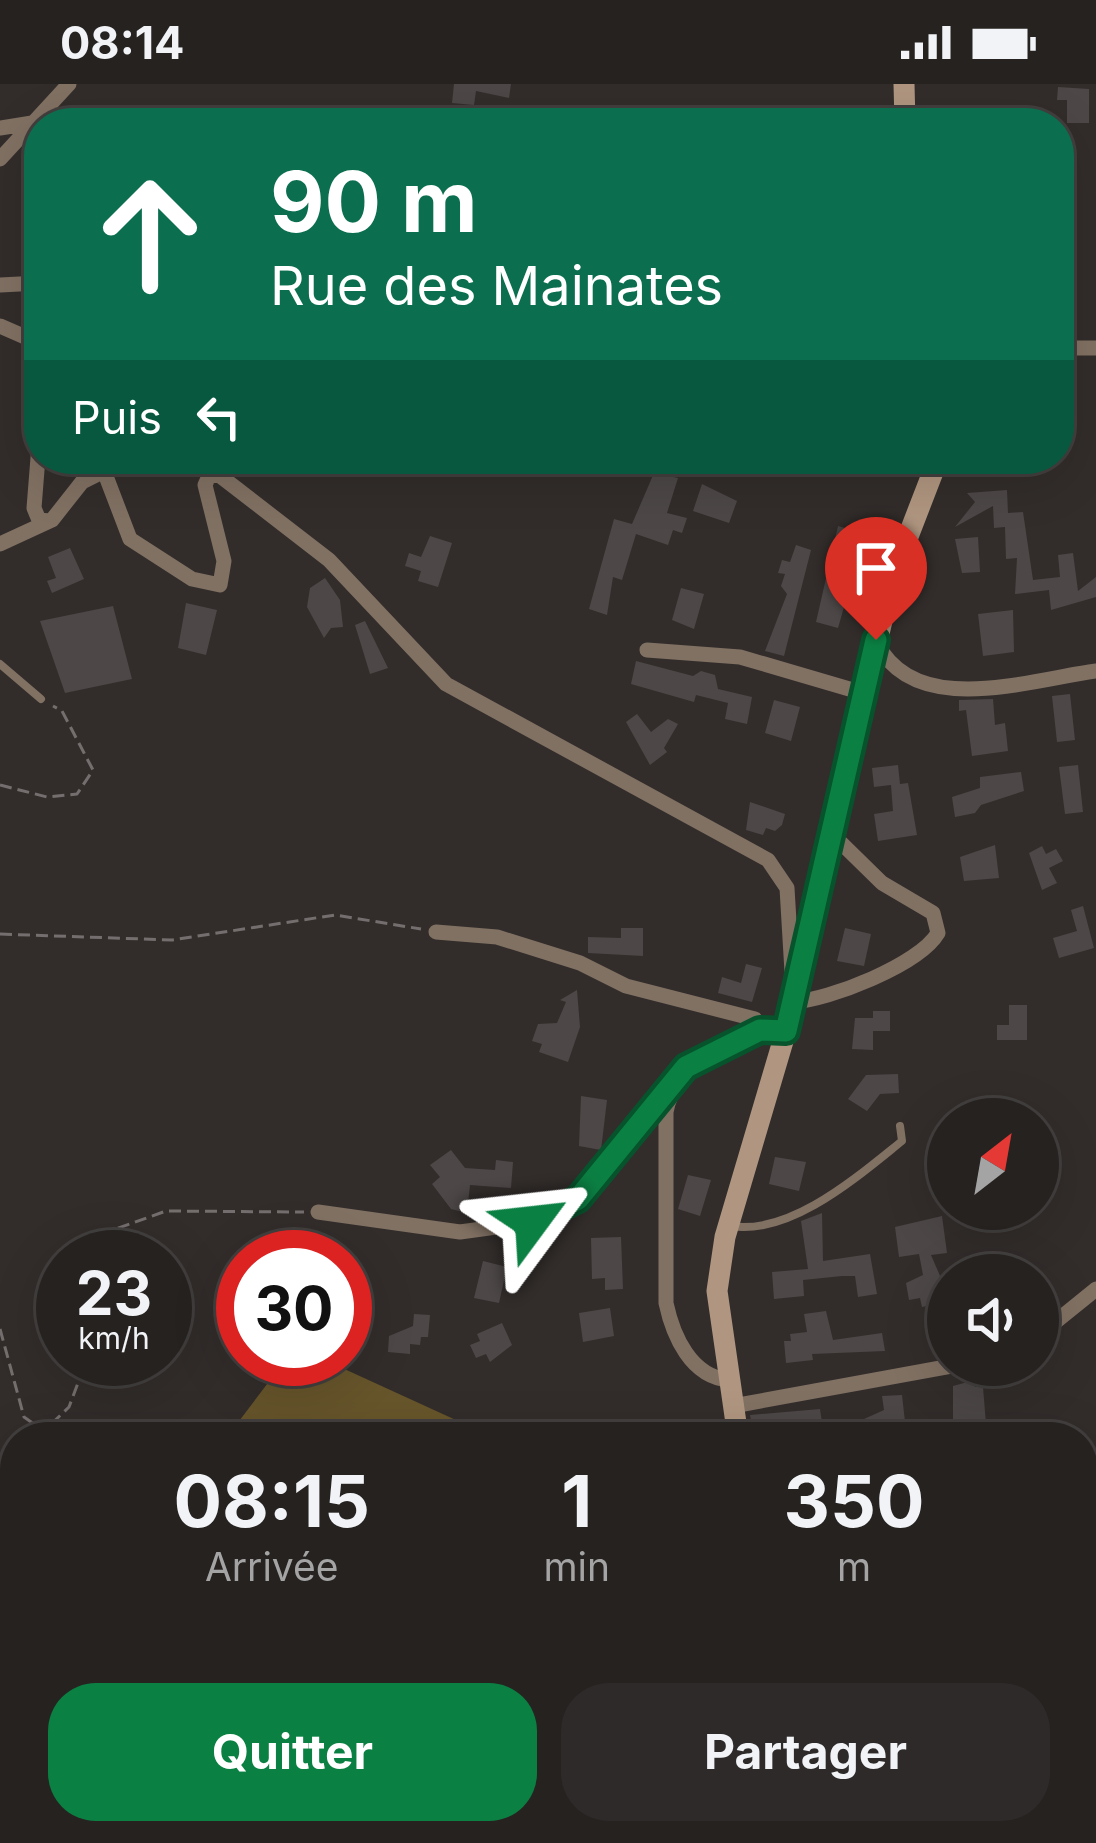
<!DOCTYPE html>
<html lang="fr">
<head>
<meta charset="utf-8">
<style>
  :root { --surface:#262220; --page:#2e2a29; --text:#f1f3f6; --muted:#a4a4a5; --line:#423f3e; --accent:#0b8043 }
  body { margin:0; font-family:Inter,sans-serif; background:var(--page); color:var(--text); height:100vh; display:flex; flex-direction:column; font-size:45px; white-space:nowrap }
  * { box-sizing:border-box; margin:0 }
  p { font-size:39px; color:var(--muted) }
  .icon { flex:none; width:66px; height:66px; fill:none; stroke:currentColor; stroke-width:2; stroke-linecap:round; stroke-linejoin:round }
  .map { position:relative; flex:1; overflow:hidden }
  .sheet { position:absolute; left:0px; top:1338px; width:1098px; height:423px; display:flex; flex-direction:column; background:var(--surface); border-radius:48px 48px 0 0; box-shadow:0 12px 48px #0002,0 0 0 3px var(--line) }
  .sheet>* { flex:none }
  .guide { position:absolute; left:24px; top:24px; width:1050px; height:366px; border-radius:48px; box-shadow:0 12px 48px #0002,0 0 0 3px var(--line); background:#0b6e4f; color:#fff; overflow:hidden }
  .needle { width:78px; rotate:31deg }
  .buttons { position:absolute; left:927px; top:1014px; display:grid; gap:24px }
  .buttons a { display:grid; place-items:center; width:132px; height:132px; border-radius:50%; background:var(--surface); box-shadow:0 12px 48px #0002,0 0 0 3px var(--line); font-size:60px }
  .speed { position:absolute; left:36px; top:1146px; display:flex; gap:24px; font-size:60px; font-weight:700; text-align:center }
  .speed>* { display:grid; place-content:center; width:156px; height:156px; border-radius:50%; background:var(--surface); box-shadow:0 12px 48px #0002,0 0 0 3px var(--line); line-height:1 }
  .speed small { font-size:30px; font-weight:400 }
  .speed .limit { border:18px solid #d22; background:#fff; color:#111 }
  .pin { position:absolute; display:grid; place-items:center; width:102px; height:102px; color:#fff; margin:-123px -51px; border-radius:50% 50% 50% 0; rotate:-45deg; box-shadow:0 0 12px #0007 }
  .pin .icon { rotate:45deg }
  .me { position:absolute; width:132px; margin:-66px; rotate:60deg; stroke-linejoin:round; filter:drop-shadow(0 0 9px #0008) }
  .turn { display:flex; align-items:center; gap:42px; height:252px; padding:0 48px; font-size:54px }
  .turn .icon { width:156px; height:156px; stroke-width:2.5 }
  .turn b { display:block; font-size:84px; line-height:102px }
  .then { display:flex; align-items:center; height:114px; padding:0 48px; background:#0003; gap:24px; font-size:45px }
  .eta { display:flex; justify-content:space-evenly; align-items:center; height:204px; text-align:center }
  .eta b { font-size:72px; font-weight:700; line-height:84px }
  .action { display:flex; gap:24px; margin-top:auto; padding:24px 48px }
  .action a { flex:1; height:138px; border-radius:48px; background:var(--accent); color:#fff; font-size:48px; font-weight:700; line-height:138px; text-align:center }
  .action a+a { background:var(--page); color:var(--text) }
  .status { display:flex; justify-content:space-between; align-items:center; height:84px; padding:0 60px; background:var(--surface); direction:ltr }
  .status svg { height:33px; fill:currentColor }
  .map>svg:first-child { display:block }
  .forest { fill:#67552b }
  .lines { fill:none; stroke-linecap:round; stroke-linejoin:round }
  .stream { stroke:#663c4e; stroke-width:4.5 }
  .building { fill:#4d4747 }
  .path { stroke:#746f6e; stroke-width:3; stroke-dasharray:12 6; stroke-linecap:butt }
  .lane { stroke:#817163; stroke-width:8 }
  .street { stroke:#817163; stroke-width:15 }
  .secondary { stroke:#b09680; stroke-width:21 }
  .route-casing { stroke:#07532c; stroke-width:30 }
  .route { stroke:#0b8043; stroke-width:21 }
</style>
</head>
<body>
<div class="status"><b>08:14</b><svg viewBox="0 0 49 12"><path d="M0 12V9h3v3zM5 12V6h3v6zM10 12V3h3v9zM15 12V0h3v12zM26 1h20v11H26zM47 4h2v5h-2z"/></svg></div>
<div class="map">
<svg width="1096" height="1759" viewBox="0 0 1096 1759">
  <rect width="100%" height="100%" fill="#322d2b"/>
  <path class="forest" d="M305 1275H338L340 1283 493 1353H227L280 1283Z
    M1083 1405 1096 1407V1759H0V1446L15 1450V1746H1083Z"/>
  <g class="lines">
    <path class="stream" d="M1083 1487 1096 1483
      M0 1658 15 1666
      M145 1746 168 1759"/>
  </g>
  <path class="building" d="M454 0H511L509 14 476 7 474 21 452 19Z
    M1058 3 1089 5V39H1067V16H1057Z
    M654 389 678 394 667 429 687 434 682 449 673 446 668 461 636 450 622 496 613 493 607 531 589 525 614 435 632 440Z
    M702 400 737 417 729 439 693 427Z
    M1007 406 1008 429 1023 428 1033 496 1060 493 1058 471 1073 469 1078 507 1096 493V513L1051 526 1049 506 1015 510 1017 474 1006 475 1005 443 994 444 993 422 955 443 975 418 967 409Z
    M838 442 859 448 846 489 870 497 861 528 844 523 838 544 816 538Z
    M430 452 452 459 438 503 418 497 421 487 405 482 409 469 421 473Z
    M978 453 980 488 962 489 955 455Z
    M796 461 811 466 784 572 765 567 787 510 781 502 785 490 778 489 782 476 790 478Z
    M70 464 84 495 52 509 47 497 56 494 48 473Z
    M325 494 340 516 343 543 331 544 324 554 307 523 310 504Z
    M681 504 704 510 694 545 672 536Z
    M186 519 217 526 206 571 178 564Z
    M113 522 132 595 65 609 40 537Z
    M1013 526 1014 568 983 572 978 530Z
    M365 537 388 584 370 590 355 541Z
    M636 577 693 592 701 587 715 591 718 605 752 613 747 640 725 635 728 619 696 611 694 618 631 600Z
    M1070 610 1075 656 1057 658 1052 612Z
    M993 615 995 641 1005 639 1008 667 972 672 966 626 959 627V616Z
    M774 616 800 623 791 657 765 649Z
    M637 630 651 648 668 635 678 640 664 664 667 668 650 681 626 638Z
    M898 681 900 700 908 699 917 751 878 757 874 730 893 727 891 701 874 703 872 684Z
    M1078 681 1083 728 1065 730 1059 683Z
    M1021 688 1024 707 981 721 975 729 955 733 952 713 980 704V693Z
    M750 718 785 730 782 741 775 747 766 744 763 751 746 746Z
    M995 761 999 794 964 797 960 773Z
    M1042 762 1046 770 1056 765 1063 777 1049 784 1057 799 1042 806 1029 769Z
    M1083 822 1094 864 1059 874 1053 854 1077 847 1071 826Z
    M621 844H643V872L588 869V853L621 854Z
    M845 844 871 850 864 882 837 877Z
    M746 880 762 884 752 918 718 909 722 893 741 899Z
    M577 906 580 943 568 978 539 968 542 960 532 957 538 940 557 939 566 918 560 916Z
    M1009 921H1027V956H997V941H1009Z
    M873 927H890V947H873V966L852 965 855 934H873Z
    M898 990 899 1009 880 1010 867 1027 848 1015 866 991Z
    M581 1012 607 1016 601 1066 579 1062Z
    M451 1066 465 1084 495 1086 496 1076 513 1078 511 1104 470 1101 467 1129 451 1125 432 1100 440 1093 430 1081Z
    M775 1073 806 1078 799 1107 769 1100Z
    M688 1091 711 1096 700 1132 678 1125Z
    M822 1129 823 1177 870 1170 877 1210 858 1213 855 1192H842L803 1196 804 1212 774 1215 772 1188 808 1185 801 1137Z
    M942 1132 947 1169 931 1171 947 1208 944 1218 922 1223 920 1214 909 1216 906 1199 923 1191 919 1170 899 1173 895 1143Z
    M621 1153 623 1205 605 1206V1194L592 1195 591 1154Z
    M483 1177 507 1183 499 1219 474 1214Z
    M610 1224 614 1252 583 1258 579 1229Z
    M826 1227 833 1256 882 1249 885 1267 812 1270 813 1276 786 1279 784 1257H791L790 1250 807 1248 804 1230Z
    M414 1230 430 1231 428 1253H421L420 1261 410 1260V1270L388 1268 389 1252 413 1242Z
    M502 1239 512 1261 490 1278 486 1270 476 1274 470 1261 480 1257 477 1250Z
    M975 1296V1303H983L986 1340 953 1345V1302Z
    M902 1311 906 1347 867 1351 864 1335 884 1326 882 1312Z
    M820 1325 824 1352 754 1353 750 1331Z"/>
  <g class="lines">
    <path class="path" d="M0 701 47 713 77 710 93 686 62 627 53 622
      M0 850 172 856 335 831 421 845
      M101 1173 110 1147 166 1127 304 1128
      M0 1245 24 1333 44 1347 69 1323 87 1275"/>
    <path class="lane" d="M0 580 41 615
      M730 1142C790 1152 857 1093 902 1057L900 1042"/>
    <path class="street" d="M0 44 32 39
      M0 75 69 0
      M0 201 39 199
      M0 242 39 259
      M1059 264H1096
      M39 361 34 424 39 436 49 437
      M0 460 52 436 82 398 104 387 130 455 192 495 220 501 224 477 205 401 209 392 219 391 329 476 446 600 768 776 787 804 792 888 799 893
      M877 559C915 635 1029 596 1096 587
      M647 566 740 573 863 609
      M436 848 497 853 580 879 626 902 755 935 761 946
      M793 918C829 916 919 881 938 849L933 829 882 799 832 750
      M318 1128 460 1148 532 1138 578 1115 647 1026 669 1010
      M1038 1252 1096 1205
      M729 1296C691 1293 673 1252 666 1219V1028C674 982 739 937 786 947
      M733 1322 957 1281"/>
    <path class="secondary" d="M904 0 905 39
      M738 1353 717 1207 725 1153 786 947 892 494 938 375
      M1083 1403 1096 1401
      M1083 1652 1096 1635
      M1083 1739 1096 1738"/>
  </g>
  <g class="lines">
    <g class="route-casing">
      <path id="route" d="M532 1138 578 1115 686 983 760 946 786 947 876 556"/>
    </g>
    <use href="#route" class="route"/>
  </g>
</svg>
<div class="buttons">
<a><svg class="needle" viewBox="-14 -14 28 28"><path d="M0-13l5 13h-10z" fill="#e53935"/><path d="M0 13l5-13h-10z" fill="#a4a4a5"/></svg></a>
<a><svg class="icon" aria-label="sound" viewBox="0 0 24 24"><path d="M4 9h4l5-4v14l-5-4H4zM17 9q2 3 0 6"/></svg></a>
</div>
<div class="speed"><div>23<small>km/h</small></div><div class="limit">30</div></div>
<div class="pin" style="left:876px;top:556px;background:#d93025"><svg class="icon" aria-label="arrive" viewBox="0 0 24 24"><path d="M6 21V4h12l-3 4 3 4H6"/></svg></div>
<svg class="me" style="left:532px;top:1138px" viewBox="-20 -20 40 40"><path d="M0-17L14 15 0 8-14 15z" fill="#0b8043" stroke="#fff" stroke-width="4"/></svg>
<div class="guide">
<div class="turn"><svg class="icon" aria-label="ahead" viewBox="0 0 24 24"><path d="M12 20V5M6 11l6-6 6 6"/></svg><div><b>90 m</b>Rue des Mainates</div></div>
<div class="then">Puis<svg class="icon" aria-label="left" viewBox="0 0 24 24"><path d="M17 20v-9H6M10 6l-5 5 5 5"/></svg></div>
</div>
<section class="sheet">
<div class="eta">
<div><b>08:15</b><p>Arrivée</p></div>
<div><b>1</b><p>min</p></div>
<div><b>350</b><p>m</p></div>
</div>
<div class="action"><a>Quitter</a><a>Partager</a></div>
</section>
</div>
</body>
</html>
